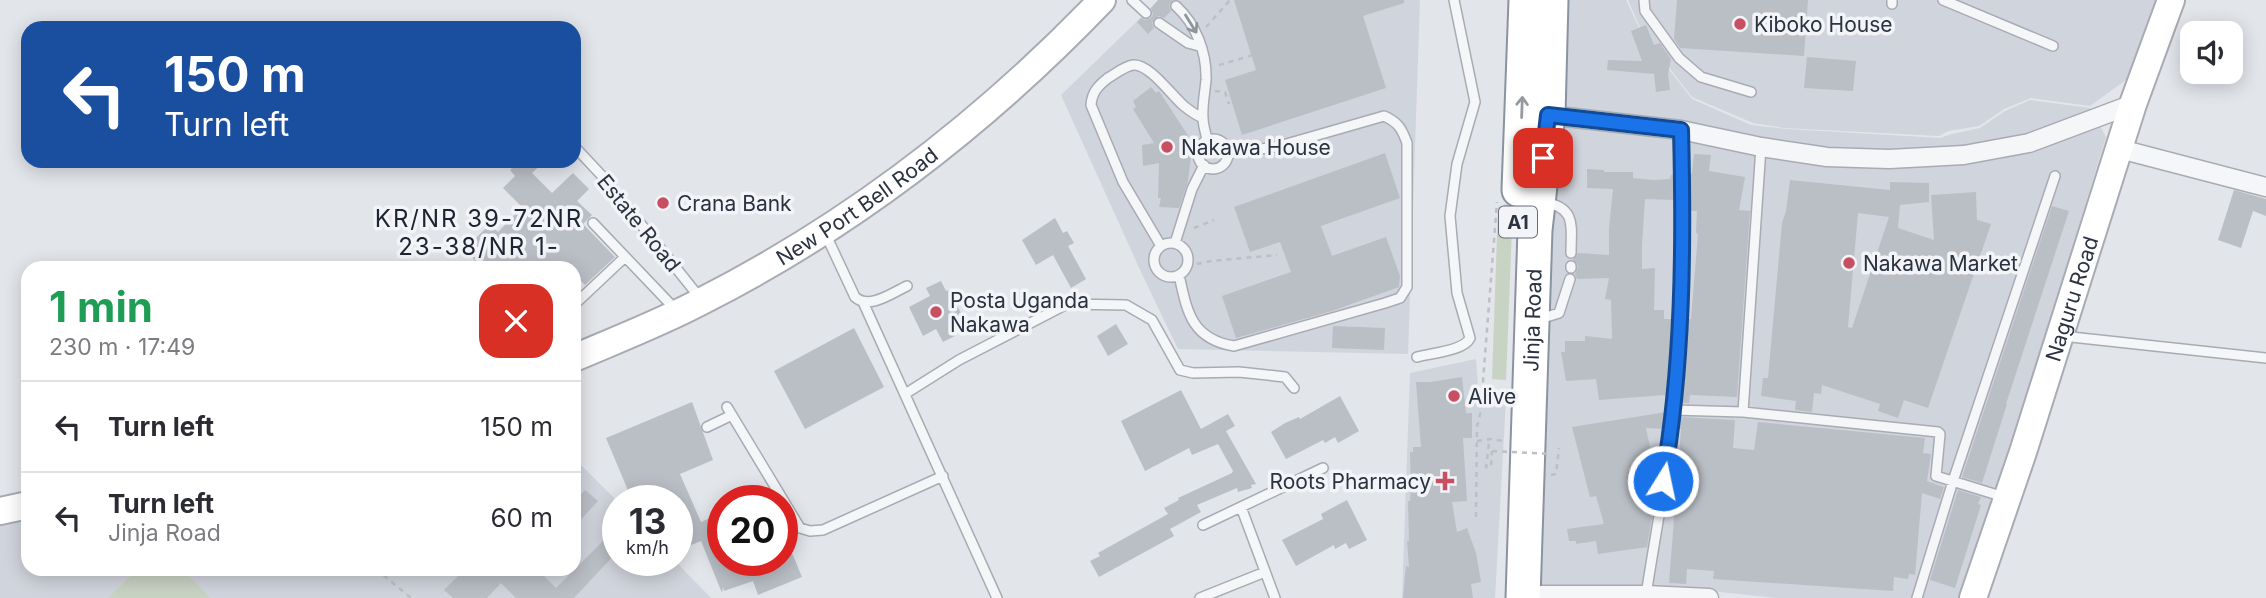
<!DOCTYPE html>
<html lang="en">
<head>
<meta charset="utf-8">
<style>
  :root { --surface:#fff; --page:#f2f2f3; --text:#2b2b33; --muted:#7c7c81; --line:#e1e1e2 }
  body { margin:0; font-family:Inter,sans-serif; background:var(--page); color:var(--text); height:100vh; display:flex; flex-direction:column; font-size:26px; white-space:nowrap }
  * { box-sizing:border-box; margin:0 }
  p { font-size:23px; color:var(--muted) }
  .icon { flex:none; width:38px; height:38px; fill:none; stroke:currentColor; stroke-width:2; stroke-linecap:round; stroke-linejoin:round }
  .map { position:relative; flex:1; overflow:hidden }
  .drawer { position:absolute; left:21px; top:261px; width:560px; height:315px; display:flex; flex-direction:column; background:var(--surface); border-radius:21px; box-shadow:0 4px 18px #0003 }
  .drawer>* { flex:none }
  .hud { position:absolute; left:21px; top:21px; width:560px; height:147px; border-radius:21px; box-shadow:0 4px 18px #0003; background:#1a4fa0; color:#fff; overflow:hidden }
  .tools { position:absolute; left:2180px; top:21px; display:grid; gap:14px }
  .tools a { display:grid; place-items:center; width:63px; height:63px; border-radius:14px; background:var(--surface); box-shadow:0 4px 18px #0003; font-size:35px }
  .speed { position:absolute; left:602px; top:485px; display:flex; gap:14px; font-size:35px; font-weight:700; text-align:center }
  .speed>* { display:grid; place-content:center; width:91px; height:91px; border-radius:50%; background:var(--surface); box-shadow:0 4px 18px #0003; line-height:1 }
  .speed small { font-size:18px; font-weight:400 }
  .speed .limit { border:10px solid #d22; background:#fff; color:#111 }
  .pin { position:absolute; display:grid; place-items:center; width:60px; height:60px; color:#fff; margin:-30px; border-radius:14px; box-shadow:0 4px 10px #0006 }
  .me { position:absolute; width:77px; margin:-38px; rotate:10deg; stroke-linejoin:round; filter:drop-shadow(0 0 5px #0008) }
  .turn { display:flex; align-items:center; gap:24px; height:147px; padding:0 28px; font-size:32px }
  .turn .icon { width:91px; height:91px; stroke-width:2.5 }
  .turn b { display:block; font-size:49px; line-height:60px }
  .round { display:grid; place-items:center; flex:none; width:74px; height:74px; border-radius:21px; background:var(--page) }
  .summary { display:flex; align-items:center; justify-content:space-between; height:119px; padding:0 28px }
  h1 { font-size:42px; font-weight:700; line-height:52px; color:#1e9e55 }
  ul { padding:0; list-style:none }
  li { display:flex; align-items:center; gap:21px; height:91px; padding:0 28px; border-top:2px solid var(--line) }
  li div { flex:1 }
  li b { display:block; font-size:26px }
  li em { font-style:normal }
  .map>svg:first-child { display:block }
  .built { fill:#d0d4dc }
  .green { fill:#c8d3c4 }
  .building { fill:#babfc6; fill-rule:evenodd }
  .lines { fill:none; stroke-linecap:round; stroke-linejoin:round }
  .lane-casing { stroke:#a7acb4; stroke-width:12 }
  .street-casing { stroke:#a7acb4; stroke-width:21 }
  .secondary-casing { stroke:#a7acb4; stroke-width:30 }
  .highway-casing { stroke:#8a93a0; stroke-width:37 }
  .path { stroke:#bcbfc5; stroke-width:2.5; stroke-dasharray:5 5; stroke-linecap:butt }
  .lane { stroke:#f5f6f8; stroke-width:9 }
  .street { stroke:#f5f6f8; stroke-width:18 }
  .secondary { stroke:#fff; stroke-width:26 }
  .highway { stroke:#fff; stroke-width:33 }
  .path-bridge { stroke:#bcbfc5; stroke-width:2.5; stroke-dasharray:5 5; stroke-linecap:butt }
  .oneway { stroke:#90949c }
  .oneway2 { stroke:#9599a0 }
  .route-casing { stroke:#114b97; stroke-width:18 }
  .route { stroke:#1a73e8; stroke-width:12 }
  .poi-dot { fill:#c84e62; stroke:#f2f4f7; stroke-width:2.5 }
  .labels { text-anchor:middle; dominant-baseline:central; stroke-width:7; stroke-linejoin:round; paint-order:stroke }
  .shield { fill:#f2f4f7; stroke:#676d78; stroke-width:2 }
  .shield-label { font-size:19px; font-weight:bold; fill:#2b3341 }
  .poi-label { font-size:21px; fill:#2b3341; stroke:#f2f4f7; text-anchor:start }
  .street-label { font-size:21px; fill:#2b3341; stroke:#f2f4f7 }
  .quarter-label { font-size:24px; letter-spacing:2px; fill:#1d2432; stroke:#f2f4f7 }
</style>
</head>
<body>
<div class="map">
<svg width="2266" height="598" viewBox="0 0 2266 598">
  <rect width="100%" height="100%" fill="#e2e5ea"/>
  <path class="built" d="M1159 0H1420L1408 354 1178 349 1141 272 1061 95Z
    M1563 0H1626L1643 36 1692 99 1751 125 1787 129 1940 138 1952 134 1980 128 2005 111 2030 100 2090 108 2106 137 1964 598H1777L1701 590 1538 598 1539 441Z
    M1628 0H2158L2130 77 2090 106 2031 98 2004 109 1979 126 1948 131 1939 136 1784 128 1753 123 1692 97 1643 34Z
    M1476 359 1479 400 1506 399 1495 598H1402L1410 373Z
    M574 458 618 502V560H674L711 598H0V523L28 517V569H574Z"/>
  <path class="green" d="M1513 202 1506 380 1492 379 1498 207Z
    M138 569H182L210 598H108Z"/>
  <path class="building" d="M1158 0H1173L1169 5 1171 11 1164 18 1159 16 1154 19 1152 23 1154 28 1148 34 1137 22 1141 18 1145 20 1151 18 1153 14 1151 8Z
    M1234 0H1404V3L1363 16 1386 88 1242 135 1225 80 1256 70Z
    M1677 0H1808L1804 56 1680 48 1674 39Z
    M1646 25 1654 45 1660 43 1671 59 1668 74 1670 90 1656 92 1654 74 1607 70 1608 60 1642 61 1631 31Z
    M1807 57 1856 61 1853 91 1804 88Z
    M1151 87 1156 93 1159 91 1187 134 1192 148 1188 181 1179 208 1159 207 1161 198H1158L1159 163 1143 166 1142 145 1154 143 1133 109 1136 107 1133 101Z
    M1385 153 1400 198 1321 226 1332 256 1386 237 1400 276 1399 287 1332 311 1236 338 1222 296 1291 272 1280 242 1250 252 1234 207Z
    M1694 154 1711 155 1709 171 1745 177 1739 210 1750 211 1737 397 1690 395 1689 403H1681L1687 319H1691L1698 234 1696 233 1697 211H1689V176L1692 173Z
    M519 161H545L532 173 552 193 573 173 589 189 577 201 592 215 583 224 615 257 585 285 574 274V268H483L464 250 490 224 498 232 522 207 503 188 515 176 510 170Z
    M1587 169 1604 170V172H1633V178L1653 180 1670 179 1671 175H1675V200L1645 199 1642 245V269L1655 268 1654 310H1664V319H1673L1667 408 1665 395 1599 400 1596 379 1566 381 1561 352H1565V341H1585V336L1612 339 1611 300 1605 299 1609 278 1577 279 1575 274 1578 266 1573 260 1578 253 1609 255V228L1613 189 1587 188Z
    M1790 180 1890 190V182L1929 183V202L1900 205 1898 228 1934 240 1931 195 1976 192 1977 220 1991 224 1928 408 1904 400 1898 418 1878 411 1880 404 1822 385 1821 394 1814 393 1812 412 1795 410 1796 401 1761 396 1763 378H1768L1782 223 1786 211ZM1858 213 1889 217 1852 328 1848 327Z
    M2234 190 2266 199V216L2253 211 2241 248 2218 240Z
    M2052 206 2069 211 2006 404H2007L1982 483 1962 477Z
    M1055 218 1063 233 1067 231 1074 243 1068 246 1086 279 1071 288 1053 255 1036 265 1022 240Z
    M941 281 946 291 949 290 962 315 948 322 955 336 943 342 936 329 923 336 909 307 930 296 926 288Z
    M1116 324 1128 344 1108 356 1097 336Z
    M1333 326 1385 328 1384 350 1332 348Z
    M854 328 884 387 805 429 774 371Z
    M1462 377 1466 413H1472V438H1463L1467 501 1452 502 1457 532 1467 528 1476 553 1481 582 1471 584 1473 598H1403L1406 566 1409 567 1407 541H1409L1408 501H1410L1411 489 1410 452H1413V447H1421L1416 382H1430Z
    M1181 390 1201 429 1228 414 1235 426 1226 431 1256 484 1251 485 1252 488 1238 492 1237 488 1197 505 1201 512 1170 529 1174 536 1099 577 1090 561 1100 556 1098 553 1168 514 1164 508 1179 500 1178 498 1232 473 1233 471 1218 444 1192 455 1189 448 1145 471 1121 421Z
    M1340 396 1359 431 1338 443 1335 437 1325 443 1323 440 1286 459 1271 432 1285 423 1299 417 1300 419Z
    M692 402 713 460 680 474 701 522 723 512V560H782V557L792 553 802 577 758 595 753 581 724 591 723 587 722 593 701 541 677 551V500H632L606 438Z
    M1666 412 1665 429 1646 428 1653 461 1651 462 1657 487 1647 547 1598 554 1596 541 1576 544V541H1569L1567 529 1604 524 1596 496 1590 497 1572 427Z
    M1680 417 1735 420 1733 448 1754 450 1758 422 1925 438 1923 453 1931 454 1927 481 1944 487 1940 499 1922 493 1915 575 1909 574 1908 579 1894 577 1893 591 1713 579 1714 571 1687 569 1686 584 1669 583 1681 429H1679Z
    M585 490 598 501 574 527V502Z
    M1958 490 1981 497 1978 504 1981 505 1955 588 1930 580Z
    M1347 500 1367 540 1349 549 1346 543 1335 549 1334 545 1296 566 1282 540 1323 519 1321 514Z
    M618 526V551L574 598H516L501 583 487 598H453L444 590 465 569H537L556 588Z"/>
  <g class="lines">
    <g class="lane-casing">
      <path id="lane" d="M1132 0 1146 13
        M1644 0 1645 11 1679 58 1701 77 1751 92
        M1943 0 2053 46
        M1892 4V0
        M1176 6C1196 24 1207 53 1206 80 1205 92 1202 106 1203 118 1203 126 1206 133 1207 140
        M1159 23 1188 43 1199 46
        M1198 154a15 15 0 1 1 30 0a15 15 0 1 1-30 0Z
        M574 146 604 178 700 298
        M1544 202C1577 208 1571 226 1571 253
        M593 223 675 309
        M825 233 855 297C869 310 892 293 907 286
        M1175 243 1192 189 1204 165
        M1154 260a17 17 0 1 1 34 0a17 17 0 1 1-34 0Z
        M1161 246 1123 182 1091 105C1092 92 1098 86 1108 78 1115 74 1125 66 1133 65 1149 63 1172 96 1184 106 1190 111 1196 115 1203 118
        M1571 268V266
        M1179 275C1187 311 1191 339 1234 346L1385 303 1400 298 1407 287V143C1402 129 1398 122 1384 116L1276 147 1228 153
        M863 302 997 598
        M574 305 625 257
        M1537 320 1559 313 1570 279
        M2062 336 2266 358
        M1417 357C1431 353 1464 351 1470 338L1457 293 1450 216 1457 164 1475 102 1454 0
        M905 394 959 360 1067 304 1126 305 1152 320 1180 370 1193 373 1239 372 1285 377 1294 388
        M727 407 800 528 810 531 823 530 943 476
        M1673 410 1743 412 1761 147
        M1743 412 1938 432 1940 434 1936 476 2004 497
        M707 427 732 415
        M1241 507 1275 598
        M1203 525 1323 468
        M1646 595C1654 543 1664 490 1671 438 1682 336 1684 233 1681 130
        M1200 598 1265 572
        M1917 598 1953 481 2055 176"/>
    </g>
    <g class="street-casing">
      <path id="street" d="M1548 115 1681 130 1761 147 1827 157 1889 159 1964 155 2029 143 2133 104
        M2120 149 2266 187
        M1517 595H1646L1709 598"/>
    </g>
    <g class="secondary-casing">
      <g id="secondary">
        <path id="s1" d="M574 358C616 340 660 323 700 302 850 226 986 121 1102 0"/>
        <path d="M0 511 28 505"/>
        <path id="s2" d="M1973 598 2023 452 2133 104 2171 0"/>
      </g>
    </g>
    <g class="highway-casing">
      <g id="highway">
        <path d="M1519 190 1526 0"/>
        <path id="s3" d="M1523 598 1535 230 1548 115 1551 0"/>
      </g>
    </g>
    <path class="path" d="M1206 27 1230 0
      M1219 65 1301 41
      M1215 91 1225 92 1229 104
      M1194 228 1214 220
      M1187 266 1211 261 1277 255
      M1486 392 1483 381 1497 202
      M1477 441 1491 439 1504 441
      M1489 444 1486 467H1491L1492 451
      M1551 475 1556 474 1559 448
      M1476 517 1477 426 1486 392H1507
      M376 569 411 598"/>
    <use href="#lane" class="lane"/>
    <use href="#street" class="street"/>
    <use href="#secondary" class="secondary"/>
    <use href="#highway" class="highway"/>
    <path class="path-bridge" d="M1492 451 1552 454"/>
  </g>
  <defs><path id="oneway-shaft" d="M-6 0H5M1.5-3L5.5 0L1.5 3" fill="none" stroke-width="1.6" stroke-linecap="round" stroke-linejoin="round" transform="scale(1.75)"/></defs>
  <use class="oneway" href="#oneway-shaft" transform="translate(1191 24) rotate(58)"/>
  <use class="oneway2" href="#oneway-shaft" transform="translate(1522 107) rotate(-88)"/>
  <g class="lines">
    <g class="route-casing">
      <path id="route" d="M1543 158 1548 115 1681 130C1684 247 1683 366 1663 481"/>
    </g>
    <use href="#route" class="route"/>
  </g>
  <g class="poi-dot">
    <circle cx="1740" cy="24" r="7"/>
    <circle cx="1167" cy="147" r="7"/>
    <circle cx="663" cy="203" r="7"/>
    <circle cx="1849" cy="263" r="7"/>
    <circle cx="936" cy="312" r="7"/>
    <circle cx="1454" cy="396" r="7"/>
    <path d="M1441.5 470.5h7v7h7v7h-7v7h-7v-7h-7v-7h7z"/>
  </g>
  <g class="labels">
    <rect class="shield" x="1499" y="206.5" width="38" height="31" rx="5"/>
    <g class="shield-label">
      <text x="1518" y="222">A1</text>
    </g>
    <g class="poi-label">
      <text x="1754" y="24">Kiboko House</text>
      <text x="1181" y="147">Nakawa House</text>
      <text x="677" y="203">Crana Bank</text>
      <text x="1863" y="263">Nakawa Market</text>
      <text x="950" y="300">Posta Uganda<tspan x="950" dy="24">Nakawa</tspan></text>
      <text x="1468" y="396">Alive</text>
      <text x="1431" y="481" text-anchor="end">Roots Pharmacy</text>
    </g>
    <g class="street-label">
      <text stroke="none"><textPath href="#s1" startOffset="322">New Port Bell Road</textPath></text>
      <text transform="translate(639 223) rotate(51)">Estate Road</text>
      <text stroke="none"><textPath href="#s2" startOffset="315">Naguru Road</textPath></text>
      <text stroke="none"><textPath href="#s3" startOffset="278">Jinja Road</textPath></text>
    </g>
    <g class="quarter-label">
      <text x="479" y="218">KR/NR 39-72NR<tspan x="479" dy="28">23-38/NR 1-</tspan></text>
    </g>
  </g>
</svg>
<div class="tools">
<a><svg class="icon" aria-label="sound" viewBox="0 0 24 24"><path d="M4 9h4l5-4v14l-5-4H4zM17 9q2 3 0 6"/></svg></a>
</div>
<div class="speed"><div>13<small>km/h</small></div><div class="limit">20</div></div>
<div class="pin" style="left:1543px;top:158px;background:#d93025"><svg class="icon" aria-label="arrive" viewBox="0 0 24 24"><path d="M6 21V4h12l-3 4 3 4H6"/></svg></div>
<svg class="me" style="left:1663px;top:481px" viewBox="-20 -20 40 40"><circle r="17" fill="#1a73e8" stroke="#fff" stroke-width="3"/><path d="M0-11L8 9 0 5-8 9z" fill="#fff"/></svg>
<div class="hud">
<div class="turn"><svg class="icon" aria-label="left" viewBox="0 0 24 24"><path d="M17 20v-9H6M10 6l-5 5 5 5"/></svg><div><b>150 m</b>Turn left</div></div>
</div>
<section class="drawer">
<div class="summary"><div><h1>1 min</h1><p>230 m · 17:49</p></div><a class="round" style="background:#d93025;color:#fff"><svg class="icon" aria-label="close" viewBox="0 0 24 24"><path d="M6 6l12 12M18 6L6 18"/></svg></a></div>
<ul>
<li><svg class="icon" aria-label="left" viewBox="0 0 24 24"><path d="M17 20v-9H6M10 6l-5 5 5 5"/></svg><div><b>Turn left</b></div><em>150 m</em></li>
<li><svg class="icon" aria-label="left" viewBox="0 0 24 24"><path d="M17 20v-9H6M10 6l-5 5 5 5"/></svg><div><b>Turn left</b><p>Jinja Road</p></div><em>60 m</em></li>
</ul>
</section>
</div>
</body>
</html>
